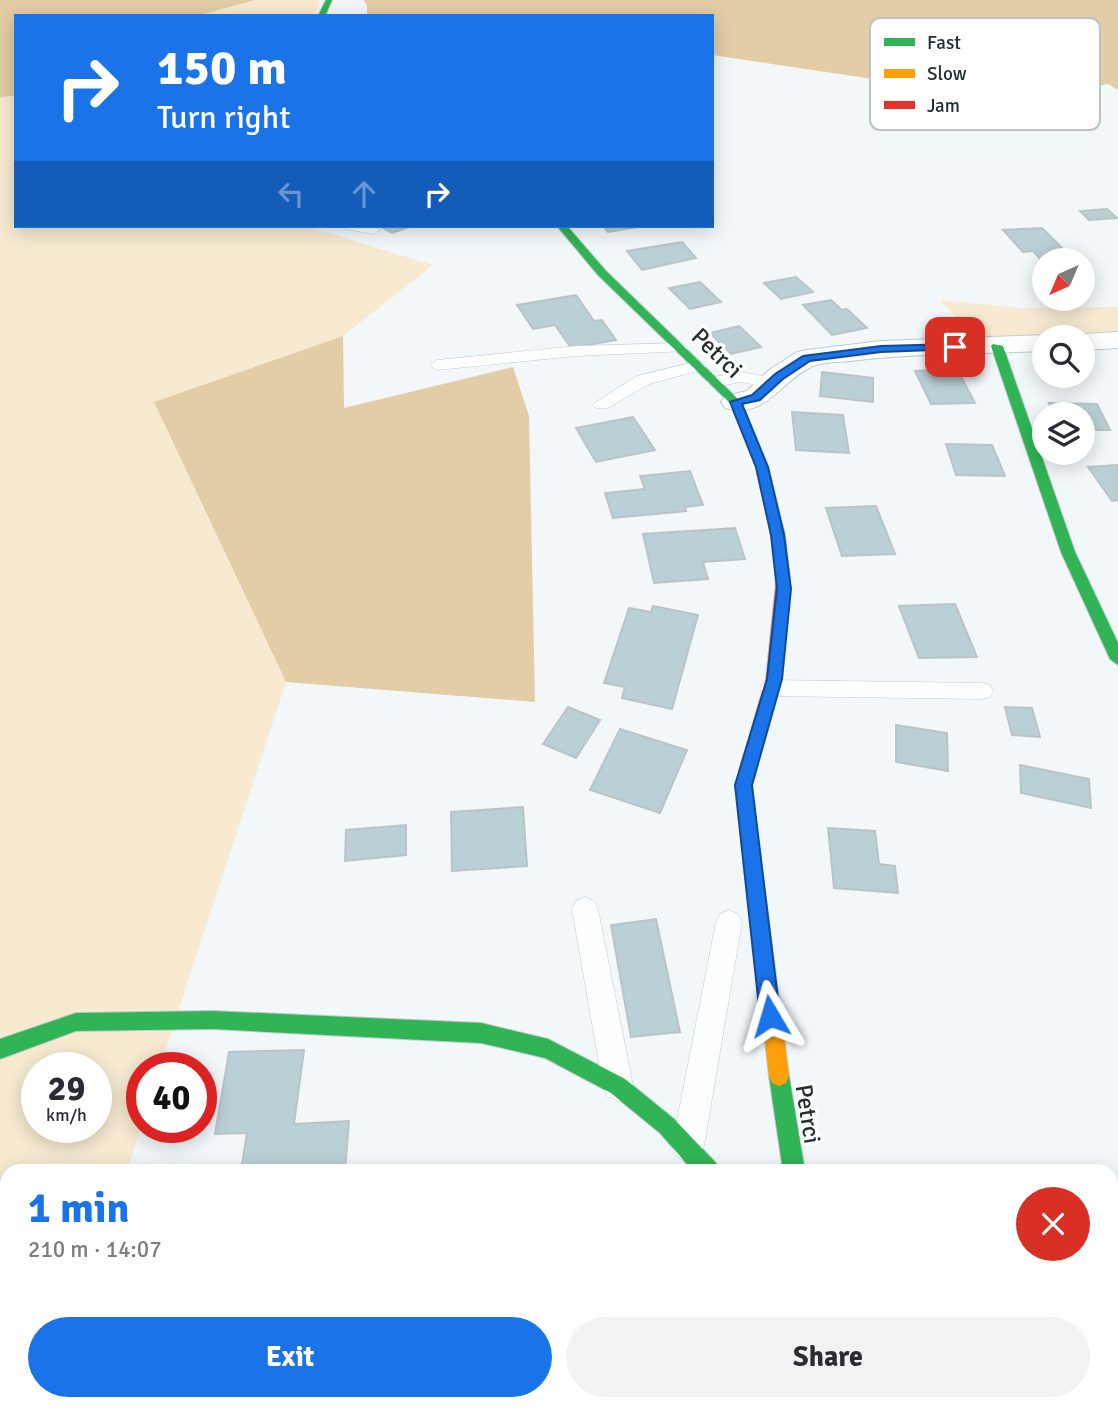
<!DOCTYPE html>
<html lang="en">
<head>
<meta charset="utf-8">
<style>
  :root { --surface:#fff; --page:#f2f2f3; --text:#2b2b33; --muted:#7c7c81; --accent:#1a73e8 }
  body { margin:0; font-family:Signika,sans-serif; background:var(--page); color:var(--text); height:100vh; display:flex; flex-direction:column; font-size:26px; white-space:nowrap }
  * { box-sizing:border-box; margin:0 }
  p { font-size:23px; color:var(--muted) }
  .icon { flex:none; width:38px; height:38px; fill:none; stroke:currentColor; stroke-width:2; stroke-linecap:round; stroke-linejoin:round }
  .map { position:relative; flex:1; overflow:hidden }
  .drawer { position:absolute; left:0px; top:1164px; width:1118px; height:247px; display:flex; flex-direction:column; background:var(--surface); border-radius:21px 21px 0 0; box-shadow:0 4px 18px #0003 }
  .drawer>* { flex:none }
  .guide { position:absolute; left:14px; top:14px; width:700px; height:214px; border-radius:0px; box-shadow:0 4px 18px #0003; background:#1a73e8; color:#fff; overflow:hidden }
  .needle { width:46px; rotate:224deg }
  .tools { position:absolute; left:1032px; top:248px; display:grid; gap:14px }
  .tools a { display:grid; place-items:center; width:63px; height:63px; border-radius:50%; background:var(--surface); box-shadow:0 4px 18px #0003; font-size:35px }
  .speed { position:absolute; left:21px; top:1052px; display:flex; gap:14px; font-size:35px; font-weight:700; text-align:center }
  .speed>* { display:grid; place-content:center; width:91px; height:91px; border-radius:50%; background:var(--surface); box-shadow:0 4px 18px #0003; line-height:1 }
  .speed small { font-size:18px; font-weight:400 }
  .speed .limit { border:10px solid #d22; background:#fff; color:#111 }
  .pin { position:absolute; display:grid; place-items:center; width:60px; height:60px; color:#fff; margin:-30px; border-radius:14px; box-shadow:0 4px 10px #0006 }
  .me { position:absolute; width:77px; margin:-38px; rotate:353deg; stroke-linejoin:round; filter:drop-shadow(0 0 5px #0008) }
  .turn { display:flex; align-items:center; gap:24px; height:147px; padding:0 28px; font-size:32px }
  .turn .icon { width:91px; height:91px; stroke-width:2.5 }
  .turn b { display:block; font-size:49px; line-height:60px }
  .lanes { display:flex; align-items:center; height:66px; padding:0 28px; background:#0003; justify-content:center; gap:35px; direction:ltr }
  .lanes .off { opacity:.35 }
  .round { display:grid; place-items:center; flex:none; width:74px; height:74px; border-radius:37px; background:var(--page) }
  .overview { display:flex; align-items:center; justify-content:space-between; height:119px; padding:0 28px }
  h1 { font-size:42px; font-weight:800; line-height:52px; color:var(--accent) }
  .cta { display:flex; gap:14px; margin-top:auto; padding:14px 28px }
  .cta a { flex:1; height:80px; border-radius:42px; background:var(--accent); color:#fff; font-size:28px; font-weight:800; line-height:80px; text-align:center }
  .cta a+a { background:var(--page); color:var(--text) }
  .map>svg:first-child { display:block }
  .green { fill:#f7ead1; fill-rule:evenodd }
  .forest { fill:#e2cda6 }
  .building { fill:#b9d0d6; stroke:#bcc3c6; stroke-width:2 }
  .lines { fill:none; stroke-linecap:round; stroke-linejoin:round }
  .lane-casing { stroke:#c2c9cc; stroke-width:1 }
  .street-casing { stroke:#c2c9cc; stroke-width:2 }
  .fast-casing { stroke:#c2c9cc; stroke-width:2 }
  .slow-casing { stroke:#c2c9cc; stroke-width:2 }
  .jam-casing { stroke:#c2c9cc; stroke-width:2 }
  .lane { fill:#fdfefe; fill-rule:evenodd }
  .street { fill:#fdfefe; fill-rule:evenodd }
  .fast { fill:#30b455; fill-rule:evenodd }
  .slow { fill:#ff9f0a; fill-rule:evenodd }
  .jam { fill:#e5322d; fill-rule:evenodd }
  .route { fill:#1a73e8; stroke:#114b97; stroke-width:2 }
  .labels { text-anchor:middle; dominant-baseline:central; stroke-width:7; stroke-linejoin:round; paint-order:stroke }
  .street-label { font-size:24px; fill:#242f32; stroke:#fff }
  .key { fill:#fff; stroke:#bdc1c2; stroke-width:2 }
  .key-label { font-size:19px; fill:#242f32 }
</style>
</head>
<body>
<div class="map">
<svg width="1118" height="1410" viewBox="0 0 1118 1410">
  <rect width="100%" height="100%" fill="#f2f8fa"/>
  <path class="green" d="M213 0H318L319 8 312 16H194Z
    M16 95V226H306L433 265 343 336 154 402 286 682 160 1067 142 1068V1124L127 1171H7V1404H52V1410H0V98ZM37 1068H96V1127H37Z
    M940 300 1021 308 1118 307V331L974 337Z"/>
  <path class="forest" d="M0 0H255L196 16H16V95L0 98Z
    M363 0H1118V90L1108 84 1027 102 712 55V16H367V5Z
    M343 336 344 408 513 367 529 416 535 702 286 682 154 402Z"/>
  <path class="building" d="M1107 209 1117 218 1089 220 1080 211Z
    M380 226H402L406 228 392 233Z
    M603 226H644L608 232Z
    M1042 228 1062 248 1049 249 1058 258 1040 259 1033 251 1023 252 1003 230Z
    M682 242 696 258 642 270 627 251Z
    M796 277 813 292 781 299 764 283Z
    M700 282 721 302 690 309 669 288Z
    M576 295 594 321 602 320 616 340 571 348 555 325 533 329 517 305Z
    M831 300 842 310 847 309 867 328 832 335 803 305Z
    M739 326 761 347 731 354 710 333Z
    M957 369 975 403 931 404 915 371Z
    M822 372 873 378V402L820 396Z
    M1049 403 1097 404 1110 430H1091L1094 436H1083V415H1054Z
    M792 412 843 415 849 453 796 450Z
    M633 417 655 450 596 462 576 428Z
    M946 444 992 445 1005 476 956 475Z
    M1118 465V500L1112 501 1088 467Z
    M690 471 703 505 685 507 686 511 613 518 605 493 645 489 640 476Z
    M876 506 895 554 842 556 826 508Z
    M735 528 745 559 703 562 708 579 654 583 643 534Z
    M955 604 977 657 919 658 899 606Z
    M653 606 698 615 672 709 622 698 625 687 604 683 629 608 651 612Z
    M568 707 600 720 576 758 543 744Z
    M1005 707 1032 708 1040 737 1012 735Z
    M896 725 947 733 948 771 896 762Z
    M620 729 687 750 660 813 590 790Z
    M1020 765 1089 779 1091 808 1021 793Z
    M523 807 527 866 452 871 451 812Z
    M406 825V855L345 861 346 830Z
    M828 828 875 831 879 864 895 866 898 893 834 888Z
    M656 919 680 1032 631 1037 611 925Z
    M304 1050 294 1124 349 1121 345 1171H241L247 1133 215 1134 229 1052Z"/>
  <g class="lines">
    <g class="lane-casing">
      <path id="lane" d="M344 226H372L380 230 373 234 346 229Z
        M680 343 688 348 686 351 576 356 437 370 429 365 437 360 576 346Z
        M698 361 706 366 704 369 649 384 608 408H596L593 404 637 376Z
        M741 372 778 379 780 383 772 388 741 382 715 387 707 382 709 378Z
        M771 680 982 683 990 685 993 691 990 697 982 699 771 696 763 694 760 688 763 682Z
        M585 897 594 901 598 909 633 1086 629 1096 618 1101 607 1096 603 1086 572 909 576 901Z
        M729 910 738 914 742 922 704 1146 699 1157 688 1162 677 1157 672 1146 716 922 720 914Z"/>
    </g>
    <g class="street-casing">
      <path id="street" d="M1118 332V348L1083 350V338H1072L1083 334Z
        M1045 335 1055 338H1045V351C980 354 915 353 850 361 839 362 823 362 813 366 779 381 768 419 725 408L721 402 725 396 747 391 769 370 797 352 807 350 881 341Z"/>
    </g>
    <g class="fast-casing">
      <path id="fast" d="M326 0H332L325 16H318Z
        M557 226H567L606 271 741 402 768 467 785 535 790 582 788 585H778L776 582 771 535 756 467 730 403 598 275Z
        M993 344 1003 346 1075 552 1118 643V665L1110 659 1061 552 991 346Z
        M213 1011 481 1023 548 1039 625 1079 674 1119 716 1163 719 1171H693L660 1133 611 1093 545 1058 481 1043 213 1029 76 1031 0 1059V1039L76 1013Z
        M779 1066 786 1069 789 1076 805 1171H783L769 1076 772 1069Z"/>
    </g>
    <g class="slow-casing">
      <path id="slow" d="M745 792 751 794 753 799 789 1076 786 1083 779 1086 772 1083 769 1076 737 799 739 794Z
        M821 1404H845L846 1410H822Z"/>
    </g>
    <g class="jam-casing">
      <path id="jam" d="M783 577 790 582 782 679 751 785 753 799 751 804 745 806 739 804 735 785 766 679 776 582Z"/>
    </g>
    <use href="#lane" class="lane"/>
    <use href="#street" class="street"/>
    <use href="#fast" class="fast"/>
    <use href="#slow" class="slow"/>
    <use href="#jam" class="jam"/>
  </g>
  <path class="route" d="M955 344 961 347 959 349 881 352 810 361 783 379 760 400 742 404 768 467 784 535 791 589 782 679 752 785 780 1016 777 1023 770 1026 763 1023 760 1016 735 785 767 679 777 589 771 535 756 467 730 402 752 395 775 374 803 356 881 346Z"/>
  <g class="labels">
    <g class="street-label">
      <text transform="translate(717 353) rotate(44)">Petrci</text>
      <text transform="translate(808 1114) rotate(81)">Petrci</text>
    </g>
  </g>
  <rect x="870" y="18" width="230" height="112" rx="10" class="key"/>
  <rect x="884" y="38" width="31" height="8" fill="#30b455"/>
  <rect x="884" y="69" width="31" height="9" fill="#ff9f0a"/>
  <rect x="884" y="101" width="31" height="8" fill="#e5322d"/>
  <g class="key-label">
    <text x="927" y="49">Fast</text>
    <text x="927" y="80">Slow</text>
    <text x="927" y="112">Jam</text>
  </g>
</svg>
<div class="tools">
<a><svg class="needle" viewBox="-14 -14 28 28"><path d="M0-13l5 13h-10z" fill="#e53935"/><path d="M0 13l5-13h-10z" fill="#7c7c81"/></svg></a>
<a><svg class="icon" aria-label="search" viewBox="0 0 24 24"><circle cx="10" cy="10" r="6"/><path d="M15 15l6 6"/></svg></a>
<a><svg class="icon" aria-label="layers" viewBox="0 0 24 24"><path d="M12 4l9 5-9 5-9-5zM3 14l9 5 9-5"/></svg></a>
</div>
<div class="speed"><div>29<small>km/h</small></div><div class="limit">40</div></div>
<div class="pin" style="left:955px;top:347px;background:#d93025"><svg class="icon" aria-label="arrive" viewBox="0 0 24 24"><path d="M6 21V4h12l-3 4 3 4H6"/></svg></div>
<svg class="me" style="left:770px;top:1016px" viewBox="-20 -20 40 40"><path d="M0-17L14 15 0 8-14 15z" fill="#1a73e8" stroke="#fff" stroke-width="4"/></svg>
<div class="guide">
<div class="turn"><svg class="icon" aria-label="right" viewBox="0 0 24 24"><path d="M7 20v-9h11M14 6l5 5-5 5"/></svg><div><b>150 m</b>Turn right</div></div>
<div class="lanes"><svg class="icon off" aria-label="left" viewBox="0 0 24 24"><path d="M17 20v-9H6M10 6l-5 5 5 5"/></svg><svg class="icon off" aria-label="ahead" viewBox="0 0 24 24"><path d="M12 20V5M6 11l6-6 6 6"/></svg><svg class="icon" aria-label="right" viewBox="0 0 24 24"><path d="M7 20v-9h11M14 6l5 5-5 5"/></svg></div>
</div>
<section class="drawer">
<div class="overview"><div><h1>1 min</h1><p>210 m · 14:07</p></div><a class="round" style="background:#d93025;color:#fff"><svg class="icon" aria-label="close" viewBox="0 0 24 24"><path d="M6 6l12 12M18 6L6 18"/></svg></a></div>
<div class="cta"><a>Exit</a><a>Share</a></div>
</section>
</div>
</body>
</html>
